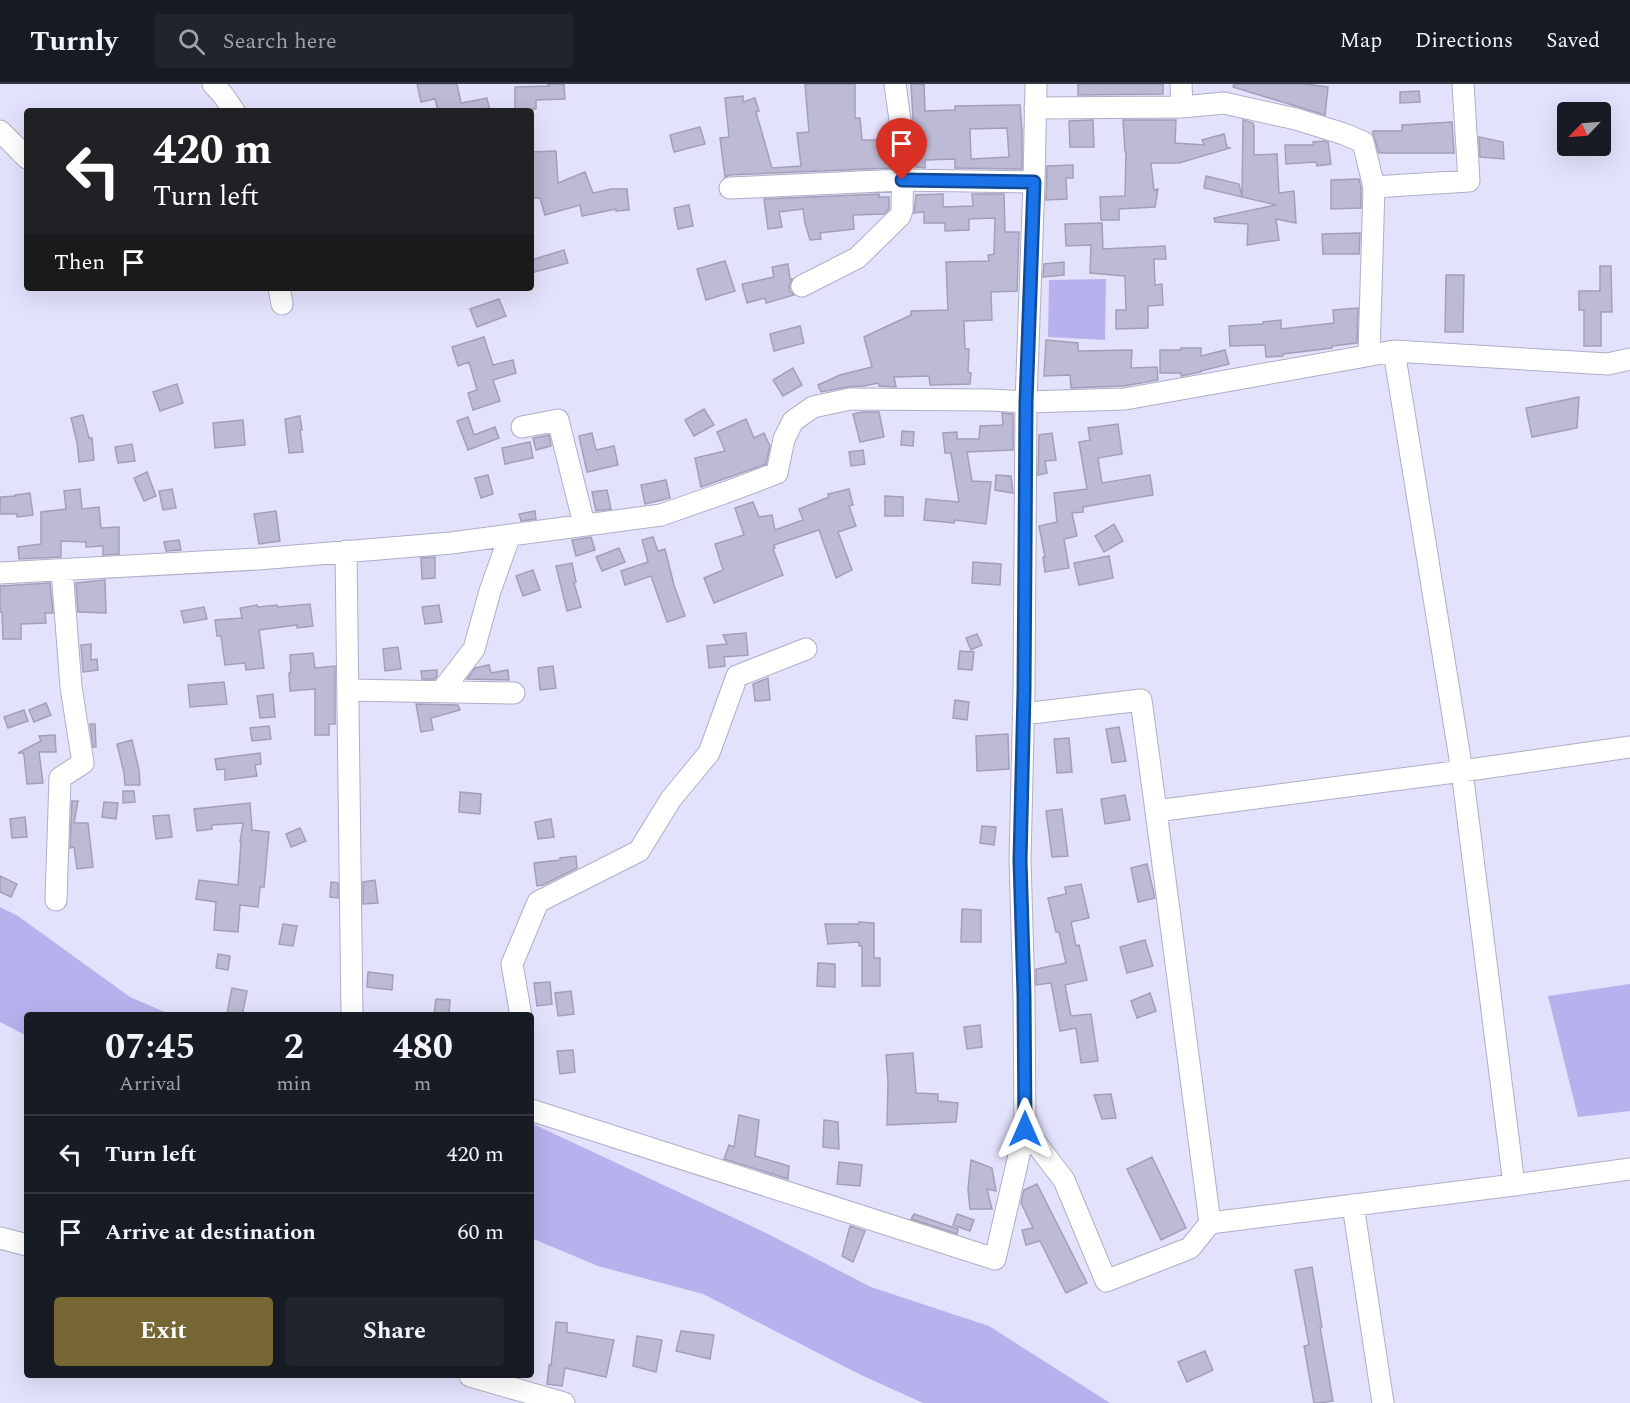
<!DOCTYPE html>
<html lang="en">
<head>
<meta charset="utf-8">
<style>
  :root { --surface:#171b24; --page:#20242c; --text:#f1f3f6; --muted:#9ea1a6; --line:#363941; --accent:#756634 }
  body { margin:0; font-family:Spectral,serif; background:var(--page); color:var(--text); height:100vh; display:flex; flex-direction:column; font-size:22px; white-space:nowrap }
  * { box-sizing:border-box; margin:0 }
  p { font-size:20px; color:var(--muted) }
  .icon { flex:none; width:33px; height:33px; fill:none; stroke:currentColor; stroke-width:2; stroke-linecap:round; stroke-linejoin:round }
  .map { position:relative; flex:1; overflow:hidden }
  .sheet { position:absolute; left:24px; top:928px; width:510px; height:366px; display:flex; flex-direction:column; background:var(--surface); border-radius:6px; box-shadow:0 6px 24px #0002 }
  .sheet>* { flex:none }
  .hud { position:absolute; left:24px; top:24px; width:510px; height:183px; border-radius:6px; box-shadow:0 6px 24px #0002; background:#202124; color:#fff; overflow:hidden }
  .needle { width:39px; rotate:245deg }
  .fabs { position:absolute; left:1557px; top:18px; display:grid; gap:12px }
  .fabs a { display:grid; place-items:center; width:54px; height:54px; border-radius:6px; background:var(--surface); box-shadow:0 6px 24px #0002; font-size:30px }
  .pin { position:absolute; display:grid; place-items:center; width:51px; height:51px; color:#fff; margin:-62px -26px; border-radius:50% 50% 50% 0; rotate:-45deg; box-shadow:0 0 6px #0007 }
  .pin .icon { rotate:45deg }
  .me { position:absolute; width:66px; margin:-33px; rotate:0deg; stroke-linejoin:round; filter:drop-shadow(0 0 4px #0008) }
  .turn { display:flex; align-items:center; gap:21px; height:126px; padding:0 30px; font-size:27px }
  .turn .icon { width:78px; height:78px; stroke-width:2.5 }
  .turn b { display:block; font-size:42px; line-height:51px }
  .then { display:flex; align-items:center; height:57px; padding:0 30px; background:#0003; gap:12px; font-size:22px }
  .eta { display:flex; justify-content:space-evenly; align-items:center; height:102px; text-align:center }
  .eta b { font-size:36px; font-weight:700; line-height:42px }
  .cta { display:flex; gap:12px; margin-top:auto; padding:12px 30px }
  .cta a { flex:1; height:69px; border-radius:6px; background:var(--accent); color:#fff; font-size:24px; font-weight:700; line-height:69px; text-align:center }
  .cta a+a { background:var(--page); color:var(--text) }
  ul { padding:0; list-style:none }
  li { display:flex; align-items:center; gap:18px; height:78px; padding:0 30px; border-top:2px solid var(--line) }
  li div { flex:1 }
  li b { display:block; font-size:22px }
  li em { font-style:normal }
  header { display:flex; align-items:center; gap:36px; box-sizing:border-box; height:84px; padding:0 30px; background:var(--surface); border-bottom:2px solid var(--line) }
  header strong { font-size:28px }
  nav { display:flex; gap:33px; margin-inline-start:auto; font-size:21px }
  .search { width:420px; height:54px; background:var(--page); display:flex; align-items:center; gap:15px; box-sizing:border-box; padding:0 21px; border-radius:6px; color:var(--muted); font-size:22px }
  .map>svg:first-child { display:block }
  .water { fill:#b7b2ed }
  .building { fill:#bcbad4; stroke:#a1a0b8; stroke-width:1.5; fill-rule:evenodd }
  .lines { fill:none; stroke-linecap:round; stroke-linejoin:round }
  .minor-casing { stroke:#b0aec7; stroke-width:23 }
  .minor { stroke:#fff; stroke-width:21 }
  .route-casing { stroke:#114b97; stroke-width:15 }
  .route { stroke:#1a73e8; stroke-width:10 }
</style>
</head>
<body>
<header>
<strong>Turnly</strong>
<div class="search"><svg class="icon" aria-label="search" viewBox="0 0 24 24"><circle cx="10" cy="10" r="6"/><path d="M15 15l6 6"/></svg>Search here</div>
<nav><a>Map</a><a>Directions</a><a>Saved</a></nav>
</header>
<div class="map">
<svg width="1630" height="1319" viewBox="0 0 1630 1319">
  <rect width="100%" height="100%" fill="#e3e2fc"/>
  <path class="water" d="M1106 195 1105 256 1048 253 1049 196Z
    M0 823 18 832 130 913 172 931 27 932V952L0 938Z
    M1630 900V1027L1578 1033 1548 912Z
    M531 1039 766 1149 871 1203 989 1242 1110 1319H923L861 1291 703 1210 598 1182 531 1154Z"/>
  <path class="building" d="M417 0H457L461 19 487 14 490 27H438L435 15 421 18Z
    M548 0H564L565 15 536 16V25H532L533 27H515V3L549 2Z
    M805 0H855V34H860L862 56H889L890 84 729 91 725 93 720 54 729 53 725 14 743 12V18L755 14 759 27 756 28 772 84 801 82 797 49 809 48Z
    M911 0H924L925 27 955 26V22L1020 21 1022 47V85L955 84V75L925 76V84L916 83ZM1007 44 1009 73 971 75 970 45Z
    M1078 0H1163V10L1078 11Z
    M1234 0H1306L1328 3 1325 31 1233 3Z
    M1419 7 1420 18 1400 19V8Z
    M1093 36 1094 63H1070L1069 37Z
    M1123 36H1176L1175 59 1204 61 1202 56 1224 50 1227 63 1230 64 1179 79H1151L1154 106 1158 105 1155 123 1119 125V136H1101L1100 113 1125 112 1126 68H1125Z
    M1243 36 1253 39 1254 42V71L1277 70 1279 109 1294 107 1296 139 1276 135 1279 156 1247 161 1248 140 1215 138 1214 134 1276 121 1204 104 1206 92 1239 100 1242 112Z
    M1452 38 1454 69H1379L1373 50V47H1402V41Z
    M700 43 705 60 674 68 670 51Z
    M1479 53 1503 58 1504 75 1480 73Z
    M1324 57 1328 58 1331 80 1317 82 1316 78 1286 80 1285 61H1314L1313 58Z
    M556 67 558 99 585 88 593 109 611 105H627L629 126 616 127V125L582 132 580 121 545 131 540 114H531V68Z
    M1073 81V94H1066L1067 115 1046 116 1047 82Z
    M1359 95 1361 104V124L1331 125V96Z
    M879 110V113H889V125L884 130 853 131 854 145 820 149 821 155 810 156 805 139 803 125 779 128 782 143 768 145 764 115Z
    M943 110V123L973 122 972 110H1004L1005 148H1019L1017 207 991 208 992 236 964 237 965 265H969L968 288 971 289 970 300 930 301 929 292 894 293 896 303 879 302 878 299 864 302 847 303 821 308 818 301 840 291 872 283 864 253 911 231V227L948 226 946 178 989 177 988 171 994 170 995 134 969 135V146L945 147V139H924V128L914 129 916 111Z
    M689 121 693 142 678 145 674 124Z
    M1102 139 1103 165 1165 162 1166 175H1154L1155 201 1162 200 1163 221 1148 222V244L1116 245V226H1126L1125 192 1090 189 1091 161 1066 162 1065 140Z
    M1360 149 1359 170H1323L1322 150Z
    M564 166 568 179 531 189V176Z
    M725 177 735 207 706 216 697 185Z
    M1064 178V191L1043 193 1044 180Z
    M788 180 790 195H792L789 202 790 207 794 211 766 219 765 214 747 219 742 200 774 193 772 183Z
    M1600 182H1611L1612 228H1601V262H1584V226H1579V207H1600Z
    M1446 191H1464L1463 248H1445Z
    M499 215 506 232 477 243 470 225Z
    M1358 224 1357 259 1332 262V264L1283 270V272L1266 273 1265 261 1230 262 1229 242 1263 240V238L1281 236V245L1334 239 1333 226Z
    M800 242 804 259 774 267 770 250Z
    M484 253 493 281 513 276 516 289 493 296 500 317 473 326 468 309 477 306 469 278 458 282 452 263Z
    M1046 256 1078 259V267L1132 266 1131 284 1157 283 1158 296 1124 302 1071 304 1070 291 1044 292Z
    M1181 264H1201V272L1225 266 1229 280 1201 287V288L1181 292V289H1160V266H1181Z
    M793 284 802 301 783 312 773 296Z
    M177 300 183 319 160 327 153 308Z
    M1579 313 1577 344 1532 353 1526 324Z
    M704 325 714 341 694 352 685 336Z
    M862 328H879L884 353 860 358 853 330Z
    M1002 329 1013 330V366L967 368 972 397 991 398 986 440 955 436 954 439 924 436 926 415 959 418 951 369H945L943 349 957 348V355H979L980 342 1003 341Z
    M83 331 89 354H92L94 376 79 378 77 358 71 334Z
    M300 332 302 346H300L303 368 289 369 285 335Z
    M468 333 474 351 495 343 499 354 468 366 457 337Z
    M746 335 754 354 764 349 770 362 766 380 701 403 695 374 725 367 717 348Z
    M243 336 245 361 215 364 213 339Z
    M1118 340 1122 370 1098 374 1102 399 1150 391 1153 411 1083 423V428L1072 429 1077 452 1064 455 1069 484 1045 488 1043 473H1045L1039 442 1057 438 1054 409 1087 405 1079 358 1090 356 1088 344Z
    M902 347 914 348 913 362 901 361Z
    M592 349 596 366 614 362 618 381 587 388 579 352Z
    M1052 349 1056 376 1045 377 1047 389 1038 391 1039 351Z
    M549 351 551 362 536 366 533 354Z
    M530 358 533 374 505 380 502 364Z
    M132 360 135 377 118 379 115 363Z
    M863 366 865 380 851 382 849 368Z
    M147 388 156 412 144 417 134 394Z
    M488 391 493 410 481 414 475 394Z
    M996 391 1011 392 1013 409 995 406Z
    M666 396 670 414 645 420 641 401Z
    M80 405 82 425 99 423 101 444 119 443V470L103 471V462L86 463V458L61 457V473L19 475 18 463 41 460V428L66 425 64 407Z
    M172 405 176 424 163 426 159 407Z
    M849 405 853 421 849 422 856 442 838 448 852 486 836 494 819 446 774 461 775 464 773 465 783 491 714 519 704 494 723 486 715 460 744 451 735 424 753 418 759 433 772 431 775 446 803 436 799 425 829 413 828 410Z
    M607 406 611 425 596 427 592 408Z
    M30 409 33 431 17 433V430H0V413L15 412V411Z
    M885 412 903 413V432H885Z
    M276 427 280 457 259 460 254 430Z
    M535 427 536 435 521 437 519 430Z
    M1114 440 1123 457 1104 468 1095 452Z
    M591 453 595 466 576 472 572 456Z
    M653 453 658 467 665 465 674 501 685 532 667 538 651 492 625 501 621 487 648 478 642 456Z
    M179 456 181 466 166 467 164 458Z
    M619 464 625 478 602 487 596 473Z
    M1109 472 1113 494 1079 501 1074 479Z
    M435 473V494L422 495 421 474Z
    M973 478 1001 480 1000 501 972 499Z
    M572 479 576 498 574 499 581 523 567 527 556 482Z
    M533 486 540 506 523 512 516 492Z
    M105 496 106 529 78 528 76 499Z
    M50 499 53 529H45L46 539 21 540V555H3L2 528H0V502Z
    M310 520 313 542 297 544V541L259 546 264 584 246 586 245 579 225 581 221 552H217L215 536 242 534 240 524 257 521 258 523 277 521 278 523Z
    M439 521 442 538 425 540 422 523Z
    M204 523 207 535 184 539 181 527Z
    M746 549 748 571 724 573 725 582 709 584 707 562 727 560 723 551Z
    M977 550 982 561 971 566 966 554Z
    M91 560V576L97 575 98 586 83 588 81 561Z
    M398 563 401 585 385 587 383 565Z
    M960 567 974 568 972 586 958 585Z
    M313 569 315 584 335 582V640H329V651H315V605L290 607 289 589H291L290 571Z
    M489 581 491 589 508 586 509 596 467 595 475 584Z
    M553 582 556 604 540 606 538 584Z
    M437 586V592L435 595H422L421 587Z
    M768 594 770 616 755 617 753 600Z
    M224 598 227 620 190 623 188 601Z
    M273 610 275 633 260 634 257 612Z
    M955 616 969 618 967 636 953 634Z
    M46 619 51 631 34 638 29 626Z
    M416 620 458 621 460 626 431 634 433 646 421 648Z
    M24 626 28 637 8 644 4 633Z
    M90 640H95L96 663H93Z
    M269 642 271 655 252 657 250 644Z
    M1119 643 1126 677 1112 679 1106 645Z
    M1008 650 1009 685 977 687 976 652Z
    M55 651 56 668H39L43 699 27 700 24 671 23 669H18L41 657 39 652Z
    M1069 654 1072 688 1057 689 1054 655Z
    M132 656 139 686 140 701H125L124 689 117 660Z
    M260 669 261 680 255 681 257 692 225 696V685L217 686 215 675Z
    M123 707H134L135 718 123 719Z
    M460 708 481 710 480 730 459 728Z
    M1125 711 1130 736 1105 740 1101 715Z
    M72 717H78L74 739H88L93 783 77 785 74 763 70 764Z
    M104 718 118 719 116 735 102 733Z
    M250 719 252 746 269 748 264 803H260L258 823 240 821 238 848 214 846 216 818 196 815 199 796 238 801 241 758H240L243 739 212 741V745L197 747 194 725Z
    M1062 725 1068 772 1052 773 1046 727Z
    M169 731 172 753 156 755 153 732Z
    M25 733 27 753 12 754 10 735Z
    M551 735 554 753 538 755 535 738Z
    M982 742 996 743 994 761 980 759Z
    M300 744 306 757 291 763 286 750Z
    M576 772 577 784 543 801 537 802 534 779 560 776V774Z
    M1147 780 1155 814 1138 818 1131 784Z
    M0 792 17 800 11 813 0 808Z
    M375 796 378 819 363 820V798Z
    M331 798 338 799V814L330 813Z
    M1081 800 1089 834 1071 838 1076 862 1079 861 1087 896 1065 901 1071 932 1091 930 1098 977 1081 979 1076 944 1060 947 1051 899 1036 901V885L1066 879 1059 848H1056L1048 814 1066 810 1065 803Z
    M962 825 981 826V858H961Z
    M859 838 874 839V874H880V902H862V862H859V858L828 860 825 840H859Z
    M283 840 297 842 293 862 279 860Z
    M1145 856 1153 882 1127 889 1120 863Z
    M218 870 230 872 228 886 216 884Z
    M818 879 835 880V903L817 902Z
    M368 888 393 891 392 906 367 903Z
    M550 898 552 920 537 922 534 899Z
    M232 904 247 907 242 932 227 929Z
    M571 907 574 930 558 932 555 909Z
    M1150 909 1156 927 1137 934 1131 917Z
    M436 915 450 916 449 931 434 930Z
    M980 941 982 963 967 965 964 943Z
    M573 966 575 988 560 990 557 967Z
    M913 969 916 1009 938 1010V1017L958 1019 956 1038 887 1041 888 998 886 971Z
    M1111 1010 1116 1034 1102 1035 1094 1011Z
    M739 1031 759 1036 755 1072 789 1082 788 1095 724 1075 729 1061 734 1063Z
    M824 1036 838 1038 839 1065 823 1063Z
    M1152 1073 1186 1144 1161 1156 1127 1085Z
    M971 1076 992 1084 996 1107 987 1105 992 1125H970L968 1105Z
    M839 1078 862 1081 860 1102 837 1100Z
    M1037 1100 1087 1199 1066 1209 1040 1157 1026 1161 1022 1146 1033 1144 1021 1119 1024 1106Z
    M914 1130 958 1145 957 1150 911 1135Z
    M957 1130 974 1136 970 1147 953 1141Z
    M850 1142 865 1147 853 1178 842 1172Z
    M1312 1183 1322 1243H1320L1333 1317 1320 1319H1314L1304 1262 1309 1261 1295 1186Z
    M556 1238 567 1239V1248L614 1256 606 1293 565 1284 562 1302 547 1300 549 1281H551Z
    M681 1247 714 1251 710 1275 676 1267Z
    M637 1252 662 1256 656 1288 633 1282Z
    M1205 1267 1213 1286 1187 1298 1178 1278Z"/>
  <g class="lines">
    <g class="minor-casing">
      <path id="minor" d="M213 0 223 11 234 27
        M1036 0 1034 98 1026 318 1024 608 1020 776 1024 911 1025 1045 1064 1096 1106 1197 1190 1164 1210 1139
        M1181 0 1182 23
        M1035 24 1182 23 1224 19 1296 35 1344 50 1363 58 1374 103
        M0 47 27 74
        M730 104 902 96 1034 98
        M802 202 857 174 900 132 902 126 903 72 900 36 895 0
        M279 204 282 220
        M1394 267 1462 687 1514 1101
        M1369 271 1374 103 1469 97 1463 0
        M522 343 558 336 584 440
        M346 467 352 932
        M0 489 258 475 451 459 661 431 724 409 777 389 784 355 793 337 813 323 850 315 990 316 1026 318 1125 315 1394 267 1608 280 1630 275
        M348 606 514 609
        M441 608 474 565 490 507 510 451
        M1023 630 1141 616 1156 727
        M1630 663 1462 687 1156 727 1210 1139 1514 1101 1630 1085
        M56 816 60 694 83 679 71 603 62 486
        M521 932 512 880 538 818 639 767 671 715 709 669 737 592 806 565
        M531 1026 995 1175 1025 1045
        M1353 1121 1383 1319
        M0 1154 27 1161
        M470 1292 564 1319"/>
    </g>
    <use href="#minor" class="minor"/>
  </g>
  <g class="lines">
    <g class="route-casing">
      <path id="route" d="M902 96 1034 98 1026 318 1024 608 1020 776 1024 911 1025 1045"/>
    </g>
    <use href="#route" class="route"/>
  </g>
</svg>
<div class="fabs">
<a><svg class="needle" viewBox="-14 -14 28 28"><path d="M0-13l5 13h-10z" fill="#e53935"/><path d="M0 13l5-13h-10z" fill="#9ea1a6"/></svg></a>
</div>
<div class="pin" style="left:902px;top:96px;background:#d93025"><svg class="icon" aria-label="arrive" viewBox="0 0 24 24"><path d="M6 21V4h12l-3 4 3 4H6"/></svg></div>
<svg class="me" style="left:1025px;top:1045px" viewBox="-20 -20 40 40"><path d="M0-17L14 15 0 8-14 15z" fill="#1a73e8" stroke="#fff" stroke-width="4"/></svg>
<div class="hud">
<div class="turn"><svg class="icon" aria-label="left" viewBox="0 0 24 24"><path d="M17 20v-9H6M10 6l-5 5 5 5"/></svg><div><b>420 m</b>Turn left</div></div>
<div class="then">Then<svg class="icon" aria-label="arrive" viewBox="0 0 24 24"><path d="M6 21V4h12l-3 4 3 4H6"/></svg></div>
</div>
<section class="sheet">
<div class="eta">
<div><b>07:45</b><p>Arrival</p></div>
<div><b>2</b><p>min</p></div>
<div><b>480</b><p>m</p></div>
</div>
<ul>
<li><svg class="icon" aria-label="left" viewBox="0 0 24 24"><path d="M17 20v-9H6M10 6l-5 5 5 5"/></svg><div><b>Turn left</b></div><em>420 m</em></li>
<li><svg class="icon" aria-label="arrive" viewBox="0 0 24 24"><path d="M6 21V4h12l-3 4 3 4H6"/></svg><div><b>Arrive at destination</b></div><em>60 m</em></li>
</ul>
<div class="cta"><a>Exit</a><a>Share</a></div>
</section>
</div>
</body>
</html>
